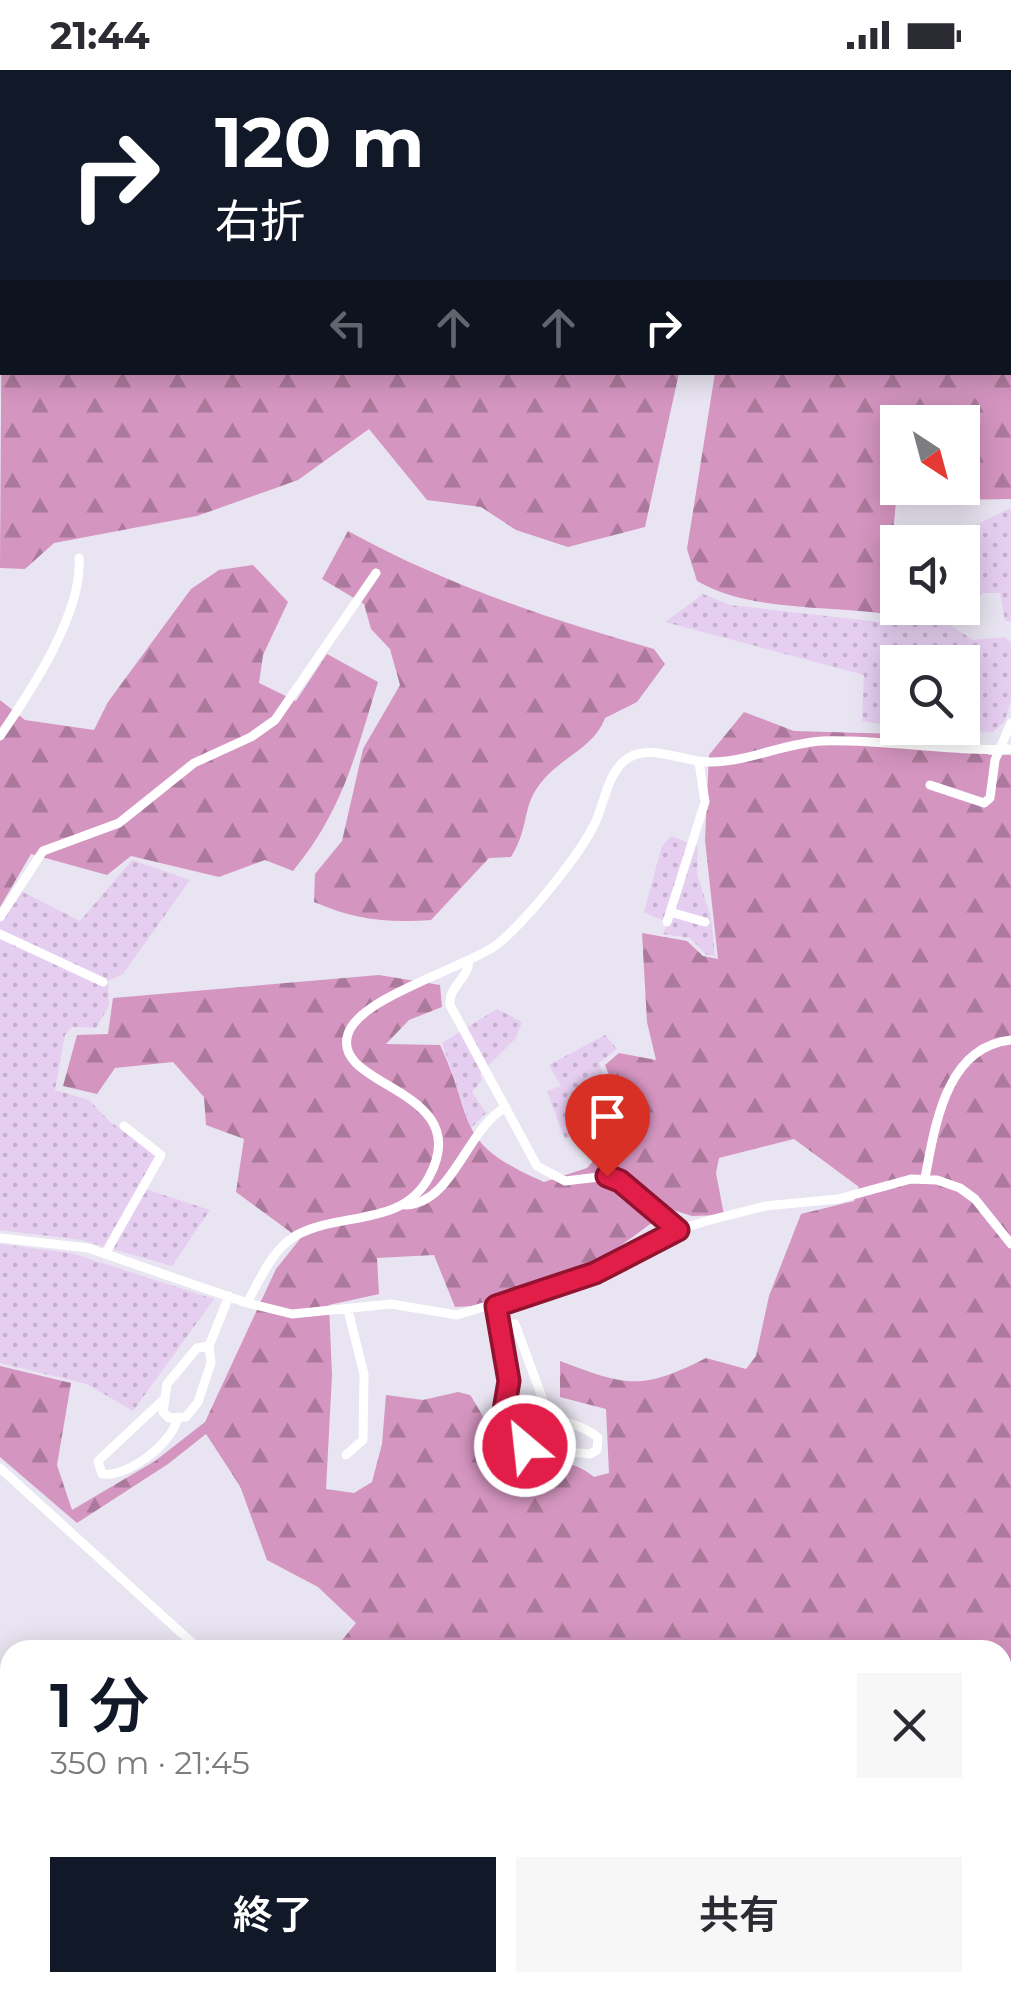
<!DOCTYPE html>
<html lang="ja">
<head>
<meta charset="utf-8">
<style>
  :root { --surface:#fff; --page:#f7f7f7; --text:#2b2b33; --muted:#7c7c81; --accent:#111827 }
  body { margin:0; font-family:Montserrat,"Noto Sans JP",sans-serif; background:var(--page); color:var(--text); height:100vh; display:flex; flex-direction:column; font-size:38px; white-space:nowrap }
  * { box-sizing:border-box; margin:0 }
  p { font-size:32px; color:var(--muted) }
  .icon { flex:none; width:55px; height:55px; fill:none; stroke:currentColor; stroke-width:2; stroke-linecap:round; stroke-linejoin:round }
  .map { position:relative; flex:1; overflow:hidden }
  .drawer { position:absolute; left:0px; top:1570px; width:1012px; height:352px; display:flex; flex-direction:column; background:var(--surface); border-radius:30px 30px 0 0; box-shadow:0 5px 25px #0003 }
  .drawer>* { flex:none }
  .hud { position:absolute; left:0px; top:0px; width:1012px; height:305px; box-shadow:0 5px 25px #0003; background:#111827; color:#fff; overflow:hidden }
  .needle { width:65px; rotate:144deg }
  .tools { position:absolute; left:880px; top:335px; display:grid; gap:20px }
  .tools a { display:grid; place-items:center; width:100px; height:100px; border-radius:0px; background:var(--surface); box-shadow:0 5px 25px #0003; font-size:50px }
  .pin { position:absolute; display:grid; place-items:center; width:85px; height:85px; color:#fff; margin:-102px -42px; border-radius:50% 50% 50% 0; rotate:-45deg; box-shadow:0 0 10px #0007 }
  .pin .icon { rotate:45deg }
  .me { position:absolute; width:110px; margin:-55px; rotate:332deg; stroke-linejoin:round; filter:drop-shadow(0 0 8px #0008) }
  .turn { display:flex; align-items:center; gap:35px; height:210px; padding:0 50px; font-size:45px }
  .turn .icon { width:130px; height:130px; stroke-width:2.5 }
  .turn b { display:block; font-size:70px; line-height:85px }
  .lanes { display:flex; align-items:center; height:95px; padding:0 50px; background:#0003; justify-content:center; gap:50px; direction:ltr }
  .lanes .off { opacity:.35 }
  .round { display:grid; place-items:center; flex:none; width:105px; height:105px; border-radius:0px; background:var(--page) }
  .overview { display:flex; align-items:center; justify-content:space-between; height:170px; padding:0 50px }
  h1 { font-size:60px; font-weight:600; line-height:75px; color:var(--accent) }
  .button { display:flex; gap:20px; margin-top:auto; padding:20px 50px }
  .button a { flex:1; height:115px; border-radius:0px; background:var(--accent); color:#fff; font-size:40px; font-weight:600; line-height:115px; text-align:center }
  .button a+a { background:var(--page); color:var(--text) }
  .status { display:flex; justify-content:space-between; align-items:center; height:70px; padding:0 50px; background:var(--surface); direction:ltr }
  .status svg { height:28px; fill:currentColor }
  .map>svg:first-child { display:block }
  .industrial { fill:url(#industrial-grid) }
  .farmland { fill:url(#farmland-dots) }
  .forest { fill:url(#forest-firs); fill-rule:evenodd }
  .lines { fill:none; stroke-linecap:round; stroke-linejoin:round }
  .minor { stroke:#fff; stroke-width:9 }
  .highway { stroke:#84c2f0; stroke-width:12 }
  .route-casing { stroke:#92132f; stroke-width:25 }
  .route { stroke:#e11d48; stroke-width:18 }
</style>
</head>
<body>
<div class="status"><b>21:44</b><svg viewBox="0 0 49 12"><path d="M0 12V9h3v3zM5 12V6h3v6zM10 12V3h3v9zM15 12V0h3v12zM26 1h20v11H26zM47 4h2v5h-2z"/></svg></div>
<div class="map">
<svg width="1011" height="1922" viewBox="0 0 1011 1922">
  <defs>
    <pattern id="industrial-grid" width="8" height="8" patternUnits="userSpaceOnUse" patternTransform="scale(2.5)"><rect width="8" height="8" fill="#d5ebe6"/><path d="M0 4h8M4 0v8" fill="none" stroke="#b6c9c5"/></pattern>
    <pattern id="farmland-dots" width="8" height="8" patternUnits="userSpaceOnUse" patternTransform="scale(2.5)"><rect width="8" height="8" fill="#e6cef1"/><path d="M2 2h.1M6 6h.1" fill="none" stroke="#c5b0ce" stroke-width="1.8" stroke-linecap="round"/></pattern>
    <pattern id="forest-firs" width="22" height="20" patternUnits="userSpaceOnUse" patternTransform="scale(2.5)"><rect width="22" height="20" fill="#d495c0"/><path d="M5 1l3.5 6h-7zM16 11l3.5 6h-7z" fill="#ab799b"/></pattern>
  </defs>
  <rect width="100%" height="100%" fill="#e8e4f1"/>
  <path class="industrial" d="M366 1912 498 1913 506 1922H353Z"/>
  <path class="farmland" d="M1011 438V551H1005L1000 523H982L972 540 950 555 973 570 1004 567 1011 572V630L1005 651 993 662 911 658H962V592H898L895 656 862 651 864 605 665 552 703 524 730 535 880 552 899 547V538H962V472H900L902 467 957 464Z
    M671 766 698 777 697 804 711 848 715 886 707 885 690 868 663 864 668 853 644 842 662 776Z
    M132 790 190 810 123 904 108 911 109 936 96 958 72 957 65 965 55 1020 89 1030 110 1052 153 1081 156 1087 139 1117 210 1140 172 1196 81 1170 0 1160V850L21 821 80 851Z
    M497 939 522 952 516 968 480 1004 482 1010 472 1022 486 1043 471 1058 442 973Z
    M605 965 617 979 599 993 618 1046 565 1069 547 1021 561 1016 549 995Z
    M0 1174 71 1183 214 1229 133 1341 87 1314 0 1293Z"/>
  <path class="forest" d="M33 0H1011V429L896 431 886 544C825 535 751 542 697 511L687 479 715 303 1010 302V2ZM898 352H962V418H898Z
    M2 190V302L679 303 645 457 568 477 516 460 481 437 427 430 369 359 298 410 197 446 54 473 25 499 0 498Z
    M348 461C444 514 548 549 654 579L665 594 637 632 605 648C595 676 563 687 544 709 520 736 531 755 511 787L489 788 431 850C386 853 356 850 314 832L315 804 342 771 363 679 400 615 390 579 371 559 364 534 322 509Z
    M253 495 288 532 263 585 259 613 296 631 327 584 378 612C355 686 343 740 293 801L265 790 219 807 131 786 107 805 31 784 0 837V630L25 650 94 660 108 632 191 519 219 500Z
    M744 642 794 661 968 666 989 685H1011V1866L1002 1863V1580H334L356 1553 318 1517 267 1490 240 1416 206 1364 168 1394 77 1453 0 1387V1296L71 1313 57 1395 72 1440 155 1391 205 1352 276 1199 300 1169 236 1122 244 1069 206 1055 204 1027 173 992 115 998 97 1024 63 1016 77 965 108 964 113 928 379 905 440 915 442 937 409 950 386 974 440 975C477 1054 452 1072 544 1112L587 1098 628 1052 605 995 619 983 656 990 647 952 642 863 687 871 703 886 718 889 705 770 709 685ZM794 1069 859 1117 854 1131 801 1144 769 1226 756 1286 746 1299 706 1288C641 1321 626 1316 560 1291V1327L606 1339 609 1403 594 1407C569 1386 548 1394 520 1386 498 1380 482 1342 470 1325L458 1322 423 1330 386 1325 382 1374 372 1412 354 1423 326 1419 332 1305 329 1235 379 1224 377 1188 434 1185 455 1237C544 1235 603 1190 670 1139L692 1146 724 1145 716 1103 719 1088Z
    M952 1912 968 1922H533L524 1913Z"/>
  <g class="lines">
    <path class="minor" d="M0 666C31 621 83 542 79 488
      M930 715 984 733 990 728 995 690 1011 653
      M670 842 705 852
      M0 847 43 781 119 753 194 693 251 667 275 650 376 503
      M667 852 705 732 699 692
      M0 864 103 912
      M469 891C468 909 448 917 450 935L537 1096 565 1111 607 1106 620 1111 678 1160
      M925 1108C935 1057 945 977 1011 970
      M405 1135C453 1134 466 1059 506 1037
      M0 1168 88 1178 247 1233 292 1244 391 1234 457 1245 595 1203 661 1165 710 1150 765 1136 838 1129 911 1109 937 1110 960 1118 975 1129 1011 1174
      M105 1184 161 1085 124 1056
      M247 1233C260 1210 271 1181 295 1166 338 1141 402 1158 429 1107 477 1018 330 1018 348 964 359 928 461 899 495 876 523 855 580 785 595 753 604 734 607 707 623 692 646 670 684 693 711 692 749 692 784 673 822 671 885 669 948 682 1011 679
      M496 1237 509 1311 501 1352C521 1384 556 1380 590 1384L597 1380 598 1368C586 1356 560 1351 543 1344
      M499 1254H515L543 1330V1344L533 1356 528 1376
      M209 1276 197 1278 167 1314 163 1342 169 1348 186 1347 198 1332 211 1293 209 1276 229 1226
      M162 1331 98 1391 102 1404C127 1408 171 1374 177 1350
      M346 1385 363 1370 364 1304 348 1240
      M0 1398 200 1580
      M0 1734 10 1727
      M48 1912 54 1922
      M508 1912 517 1922
      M162 1922 174 1912"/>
    <path class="highway" d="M0 1873 10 1890
      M24 1912 29 1922"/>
  </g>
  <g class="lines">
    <g class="route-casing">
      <path id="route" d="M525 1376 510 1366 502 1352 509 1311 496 1236 595 1203 678 1160 620 1111 607 1106"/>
    </g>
    <use href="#route" class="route"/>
  </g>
</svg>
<div class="tools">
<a><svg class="needle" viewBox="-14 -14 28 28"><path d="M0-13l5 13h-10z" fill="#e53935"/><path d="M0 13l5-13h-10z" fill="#7c7c81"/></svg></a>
<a><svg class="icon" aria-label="sound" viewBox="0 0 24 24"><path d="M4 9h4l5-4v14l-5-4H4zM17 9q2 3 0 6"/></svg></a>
<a><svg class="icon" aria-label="search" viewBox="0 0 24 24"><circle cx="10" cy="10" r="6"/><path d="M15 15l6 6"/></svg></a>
</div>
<div class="pin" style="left:607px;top:1106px;background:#d93025"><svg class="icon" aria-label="arrive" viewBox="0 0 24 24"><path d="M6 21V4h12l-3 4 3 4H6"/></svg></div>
<svg class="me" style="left:525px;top:1376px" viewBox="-20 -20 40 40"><circle r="17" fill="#e11d48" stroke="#fff" stroke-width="3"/><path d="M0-11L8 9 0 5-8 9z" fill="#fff"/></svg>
<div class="hud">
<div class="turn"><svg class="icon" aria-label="right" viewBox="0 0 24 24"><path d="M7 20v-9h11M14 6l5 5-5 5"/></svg><div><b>120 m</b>右折</div></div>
<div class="lanes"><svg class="icon off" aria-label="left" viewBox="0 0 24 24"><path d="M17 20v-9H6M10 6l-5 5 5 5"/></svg><svg class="icon off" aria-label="ahead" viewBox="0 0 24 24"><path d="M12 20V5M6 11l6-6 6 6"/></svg><svg class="icon off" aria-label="ahead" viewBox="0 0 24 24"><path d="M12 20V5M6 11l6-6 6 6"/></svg><svg class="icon" aria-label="right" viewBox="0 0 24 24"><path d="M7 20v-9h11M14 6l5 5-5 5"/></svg></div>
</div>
<section class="drawer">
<div class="overview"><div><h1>1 分</h1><p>350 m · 21:45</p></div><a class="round"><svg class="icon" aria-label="close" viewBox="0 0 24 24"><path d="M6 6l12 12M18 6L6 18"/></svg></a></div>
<div class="button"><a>終了</a><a>共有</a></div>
</section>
</div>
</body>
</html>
